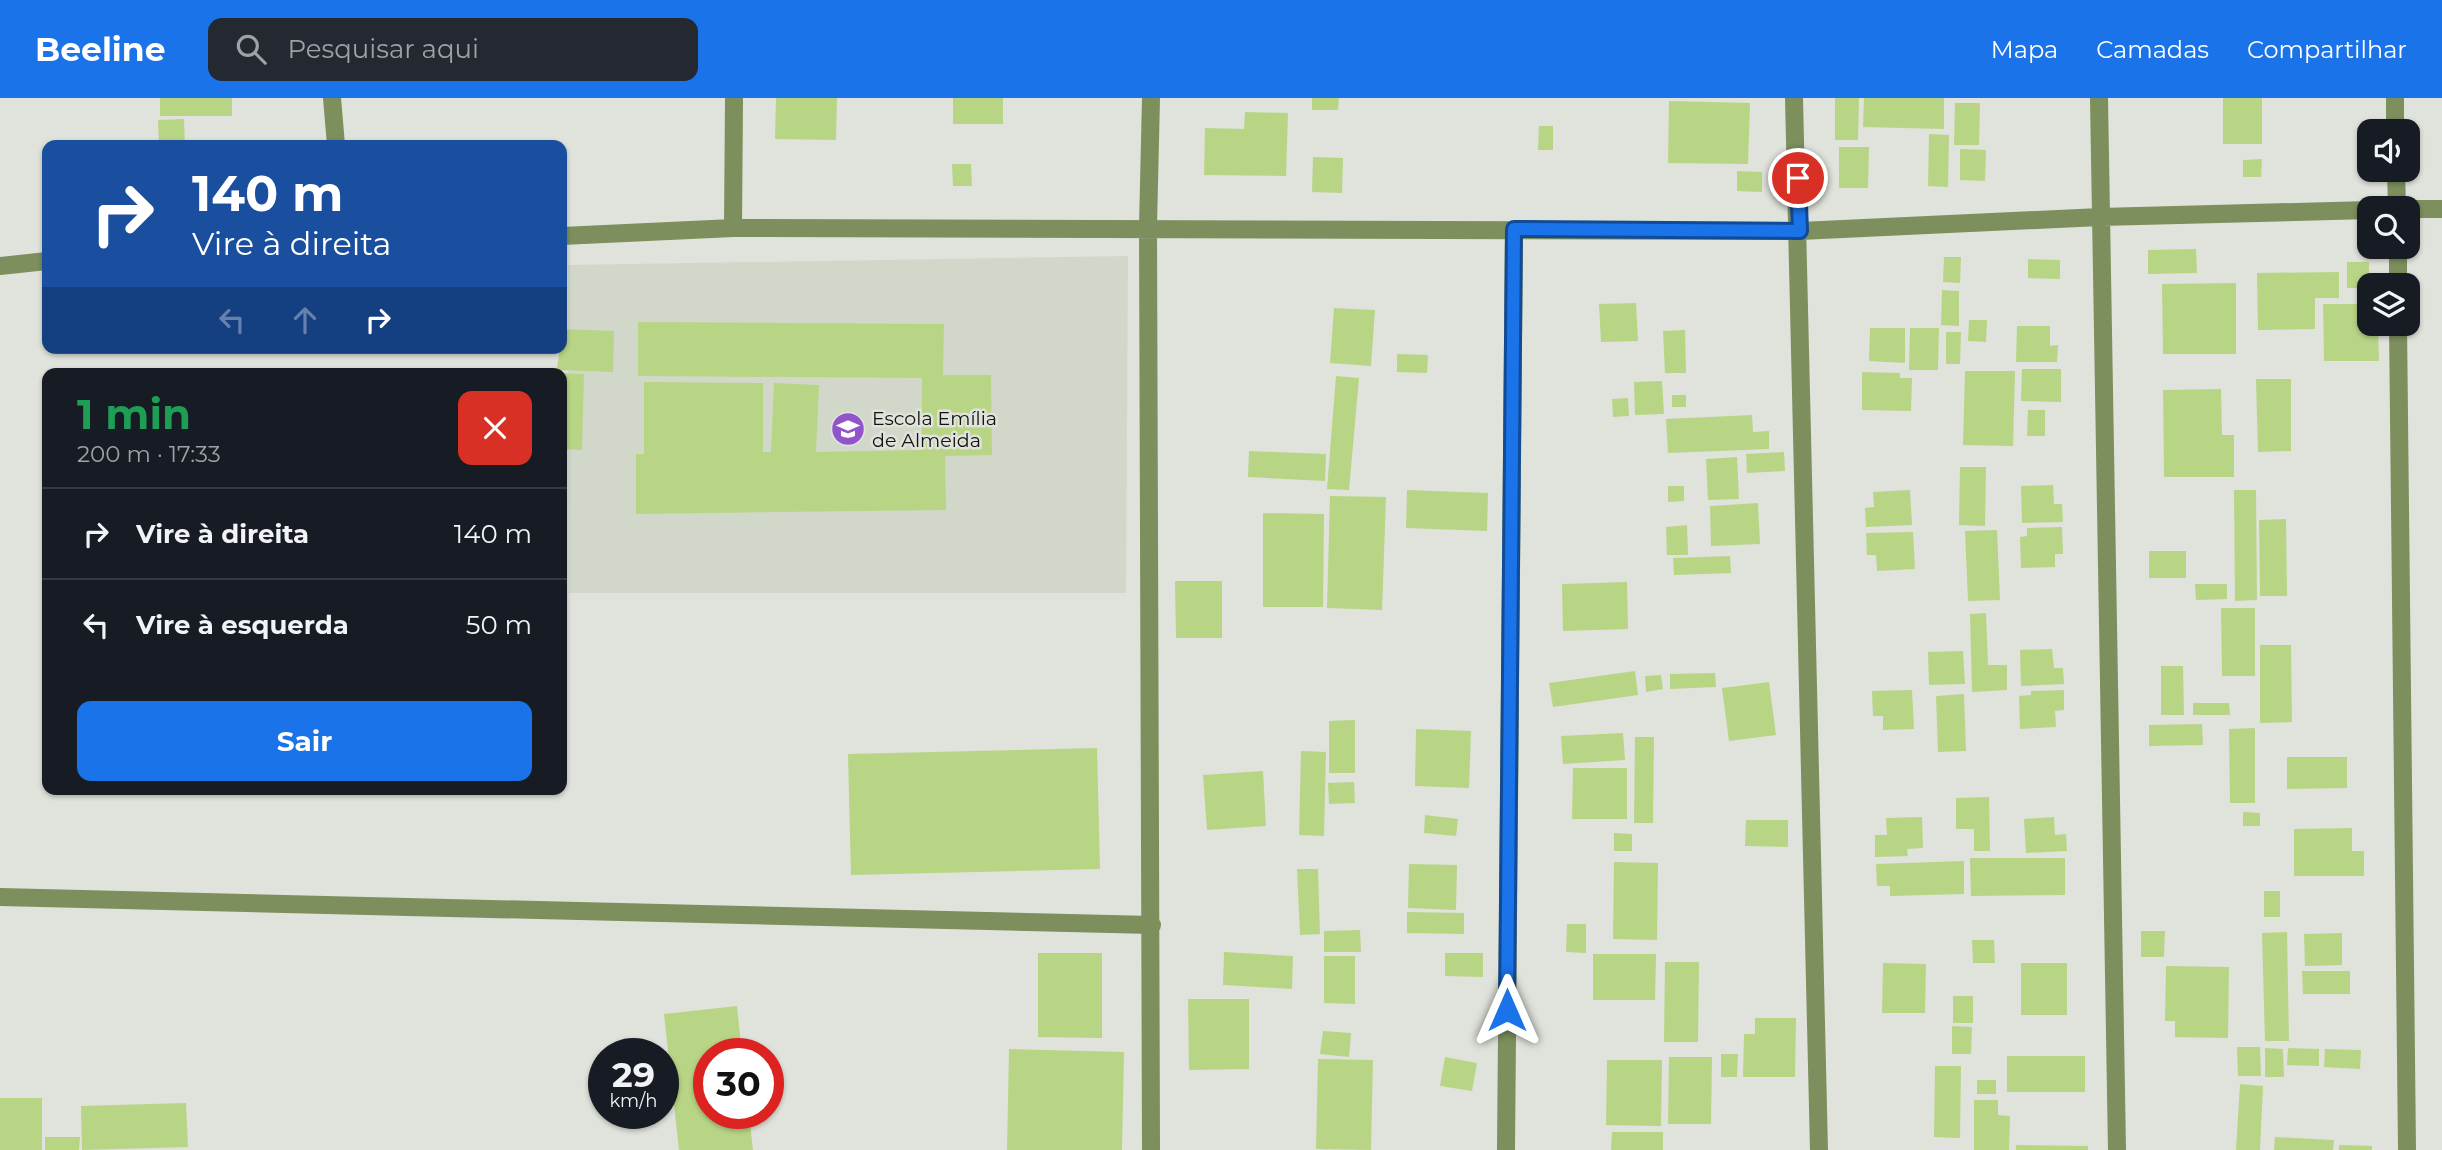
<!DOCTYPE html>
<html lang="pt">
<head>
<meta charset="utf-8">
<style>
  :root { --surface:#171b24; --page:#242831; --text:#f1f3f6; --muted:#9ea1a6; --line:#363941; --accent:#1a73e8 }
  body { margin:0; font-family:Montserrat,sans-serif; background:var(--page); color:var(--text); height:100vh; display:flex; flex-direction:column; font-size:26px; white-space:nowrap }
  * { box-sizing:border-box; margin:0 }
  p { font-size:23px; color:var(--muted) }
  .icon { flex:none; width:38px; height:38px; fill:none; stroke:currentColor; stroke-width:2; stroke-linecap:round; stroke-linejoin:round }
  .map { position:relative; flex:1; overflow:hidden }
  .details { position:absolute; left:42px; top:270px; width:525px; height:427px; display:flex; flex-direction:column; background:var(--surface); border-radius:14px; box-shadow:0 2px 5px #0004 }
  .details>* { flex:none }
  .guide { position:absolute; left:42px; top:42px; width:525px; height:214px; border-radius:14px; box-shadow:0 2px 5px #0004; background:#1a4fa0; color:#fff; overflow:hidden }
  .fabs { position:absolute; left:2357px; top:21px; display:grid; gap:14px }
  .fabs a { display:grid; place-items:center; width:63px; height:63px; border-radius:14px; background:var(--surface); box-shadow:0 2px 5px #0004; font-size:35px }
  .speed { position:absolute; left:588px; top:940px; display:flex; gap:14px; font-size:35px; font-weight:700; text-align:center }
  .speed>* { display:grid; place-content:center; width:91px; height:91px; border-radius:50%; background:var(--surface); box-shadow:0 2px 5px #0004; line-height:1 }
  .speed small { font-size:18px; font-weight:400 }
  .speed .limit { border:10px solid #d22; background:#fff; color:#111 }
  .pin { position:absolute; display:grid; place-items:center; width:60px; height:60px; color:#fff; margin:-30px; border:4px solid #fff; border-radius:50%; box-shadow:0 2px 7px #0007 }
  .me { position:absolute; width:77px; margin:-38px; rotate:0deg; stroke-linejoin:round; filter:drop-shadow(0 0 5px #0008) }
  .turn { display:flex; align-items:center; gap:24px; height:147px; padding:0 35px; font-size:32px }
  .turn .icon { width:91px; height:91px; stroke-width:2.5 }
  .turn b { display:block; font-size:49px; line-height:60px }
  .lanes { display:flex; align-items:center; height:66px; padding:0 35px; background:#0003; justify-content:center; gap:35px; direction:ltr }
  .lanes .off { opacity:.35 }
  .round { display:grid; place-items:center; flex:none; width:74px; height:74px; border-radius:14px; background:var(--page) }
  .head { display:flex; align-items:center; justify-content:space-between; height:119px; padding:0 35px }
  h1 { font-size:42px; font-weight:700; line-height:52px; color:#1e9e55 }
  .action { display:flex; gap:14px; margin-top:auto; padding:14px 35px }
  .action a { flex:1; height:80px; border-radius:14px; background:var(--accent); color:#fff; font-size:28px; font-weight:700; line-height:80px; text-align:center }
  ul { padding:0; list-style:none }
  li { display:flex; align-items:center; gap:21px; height:91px; padding:0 35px; border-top:2px solid var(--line) }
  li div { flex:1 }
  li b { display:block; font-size:26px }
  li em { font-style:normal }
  header { display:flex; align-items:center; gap:42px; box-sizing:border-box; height:98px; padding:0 35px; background:var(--accent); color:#fff }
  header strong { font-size:33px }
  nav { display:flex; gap:38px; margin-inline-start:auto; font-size:24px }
  .search { width:490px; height:63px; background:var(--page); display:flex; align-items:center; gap:18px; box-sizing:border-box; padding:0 24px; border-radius:14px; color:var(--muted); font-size:26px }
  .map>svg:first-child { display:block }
  .built { fill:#d2d8c9 }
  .building { fill:#b8d586 }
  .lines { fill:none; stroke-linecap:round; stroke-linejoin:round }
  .minor { stroke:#7c8f5c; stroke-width:18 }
  .route-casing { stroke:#114b97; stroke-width:18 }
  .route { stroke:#1a73e8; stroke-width:12 }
  .labels { text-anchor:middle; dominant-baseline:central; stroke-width:5; stroke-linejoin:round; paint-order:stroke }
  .poi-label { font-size:19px; fill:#131411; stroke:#dfe3db; text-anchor:start }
</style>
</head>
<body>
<header>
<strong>Beeline</strong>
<div class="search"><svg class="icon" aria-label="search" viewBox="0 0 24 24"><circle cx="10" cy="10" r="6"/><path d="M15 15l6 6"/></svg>Pesquisar aqui</div>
<nav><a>Mapa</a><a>Camadas</a><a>Compartilhar</a></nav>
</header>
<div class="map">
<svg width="2442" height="1052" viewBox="0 0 2442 1052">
  <rect width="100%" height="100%" fill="#dfe3db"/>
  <path class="built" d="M1128 158 1126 495H569L568 167Z"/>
  <path class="building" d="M160 0H232V18H160Z
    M776 0H837L836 42 775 41Z
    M953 0H1003V26H953Z
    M1312 0H1339L1338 12H1312Z
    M1835 0H1859L1858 42H1835Z
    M1864 0H1944V31L1863 29Z
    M2223 0H2262V46H2223Z
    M1669 3 1750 5 1748 66 1668 65Z
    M1955 5H1980L1979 47H1954Z
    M1245 14 1288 15 1286 78 1204 77 1205 30 1244 31Z
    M184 21 185 47H159L158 22Z
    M1539 28H1553V52H1538Z
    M1929 36 1949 37 1948 89 1928 88Z
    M1839 49H1869L1868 90H1839Z
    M1960 51 1986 52 1985 83 1960 82Z
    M1313 59 1343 60 1342 95 1312 94Z
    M2262 61 2261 79H2243V62Z
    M952 66H971L972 88H953Z
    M1737 73 1762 74V94L1737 93Z
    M2196 151 2197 175 2148 176V152Z
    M1944 159H1961L1960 185 1943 184Z
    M2028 161 2060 162V181L2028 180Z
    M2347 164H2369V190H2347Z
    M2339 174V200H2315V231L2258 232 2257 175Z
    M2236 185V256H2163L2162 186Z
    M1942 192 1959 193V228L1941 227Z
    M1636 205 1638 243 1601 244 1599 206Z
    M2323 206H2370V226H2378L2379 263H2324Z
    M1334 210 1375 212 1371 268 1330 265Z
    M1969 222H1987L1986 244 1968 243Z
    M638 224 944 226 943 277H991L992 357 945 358 946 412 636 416V356H644V284L763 285V354H771L774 285 819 287 816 354 922 352V280L638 278Z
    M2017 228H2050V248L2058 247 2057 264H2016Z
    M1870 230H1905V265L1869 263Z
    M1910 230H1939L1938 272H1909Z
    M562 231 614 233 613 274 557 272Z
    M1685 232 1686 275H1665L1663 233Z
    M1946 234H1961L1960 266H1946Z
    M1397 256 1428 257 1427 275 1397 274Z
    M2022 271H2061V304L2021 303Z
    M1965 273H2015L2013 348 1963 347Z
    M1862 274 1900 275V280H1912L1911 313 1862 312Z
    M562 275 584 276 582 352 562 351Z
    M1336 278 1359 280 1349 392 1327 391Z
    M2256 281H2291V353L2258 354Z
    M1662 283 1664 316 1635 317 1634 284Z
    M2221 291 2222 337H2234V379H2164L2163 292Z
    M1672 297H1686V309H1672Z
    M1628 300 1629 318 1613 319 1612 301Z
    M2028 312H2045V338H2027Z
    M1752 317 1753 334 1769 333V351L1668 355 1666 321Z
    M1249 353 1326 356 1325 383 1248 379Z
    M1784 354 1785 373 1747 375 1746 356Z
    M1737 359 1739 401 1708 402 1706 361Z
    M1960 369H1986L1985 428 1959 427Z
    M2053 387 2054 406H2062L2063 424 2022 425 2021 388Z
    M1668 388H1684V403L1668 404Z
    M1407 392 1488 395 1487 433 1406 430Z
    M1910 392 1912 427 1866 429 1865 410 1874 409 1873 394Z
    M2234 392H2256L2257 502 2235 503Z
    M1330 398 1386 399 1382 512 1327 510Z
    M1758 405 1760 446 1711 448 1710 408Z
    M1263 415 1324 416 1323 509H1263Z
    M2286 421 2287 498H2260L2259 422Z
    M1687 427 1688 457H1667L1666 429Z
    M2062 429 2063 456H2055V469L2021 470 2020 439 2027 438V430Z
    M1997 432 2000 502 1968 503 1965 433Z
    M1913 434 1915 471 1877 473 1876 457H1867L1866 435Z
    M2149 453H2186V480H2149Z
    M1730 458 1731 475 1674 477 1673 460Z
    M1175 483H1222V540H1176Z
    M1627 484 1628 531 1563 533 1562 486Z
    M2195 486H2227V501L2196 502Z
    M2221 510H2255V578H2222Z
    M1986 515 1988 567H2007V592L1972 594 1970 516Z
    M2260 547H2291L2292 624 2260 625Z
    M2052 551 2054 570H2063L2064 586 2021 588 2020 552Z
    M1963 553 1965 586 1929 587 1928 554Z
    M2161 568H2183L2184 617H2161Z
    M1635 573 1638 597 1553 609 1549 585Z
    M1715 575 1716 589 1670 591V576Z
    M1661 577 1663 591 1646 594 1645 578Z
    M1769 584 1776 637 1729 643 1722 590Z
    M1912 592 1914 631 1883 632V618H1873L1872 593Z
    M2064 592V612L2055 613 2056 629 2020 631 2019 598 2031 597V593Z
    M1964 596 1966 653 1938 654 1936 598Z
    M2193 605H2229L2230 617H2193Z
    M1355 622V675H1329V623Z
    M2202 626 2203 647 2149 648V627Z
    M2255 630V705H2230L2229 631Z
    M1416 631 1471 633 1469 690 1415 688Z
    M1623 635 1625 662 1563 666 1561 638Z
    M1635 639H1654L1653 725H1634Z
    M1097 650 1100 771 851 777 848 656Z
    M1301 653 1326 654 1324 738 1299 737Z
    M2287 659H2347V690L2287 691Z
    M1573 670H1627V721H1572Z
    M1263 673 1266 728 1207 732 1203 677Z
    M1354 684 1355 705 1329 706 1328 685Z
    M1989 699 1990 753H1974V731H1956V700Z
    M2243 714 2260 715V728H2243Z
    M1425 717 1458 721 1456 738 1424 735Z
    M1922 719 1923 750 1907 751 1908 758 1875 759V737H1887L1886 720Z
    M2054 719 2055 737 2066 736 2067 753 2026 755 2024 721Z
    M1746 722H1788V749L1745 748Z
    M2352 730V753H2364V778H2294V731Z
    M1614 735 1632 736V753H1614Z
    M1970 760H2065V797L1971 798Z
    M1964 763V796L1890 798V788H1877L1876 766Z
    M1614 764 1658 765 1657 842 1613 841Z
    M1409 766 1457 767 1456 812 1408 810Z
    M1297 771H1318L1320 836 1300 837Z
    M2264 793H2280V819H2264Z
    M1407 814 1464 815V836L1407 835Z
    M1567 826H1586V855L1566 854Z
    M1360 832 1361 854H1324V833Z
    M2141 833H2165L2164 859H2141Z
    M2287 834 2289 943H2265L2262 835Z
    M2342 835V867L2305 868 2304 836Z
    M1972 842H1994L1995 865H1973Z
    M1224 854 1293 858 1292 891 1223 887Z
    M1038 855H1102V940L1038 939Z
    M1445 855H1483V879L1445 878Z
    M1593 856H1656L1655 902H1593Z
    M1324 858H1355V906L1324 905Z
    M1665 864H1699L1698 944H1664Z
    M1883 865 1926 866 1925 915H1882Z
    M2021 865H2067V917H2021Z
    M2166 868 2229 869 2228 940 2175 939V923H2165Z
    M2302 873H2350V896H2303Z
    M1953 898H1973V925H1953Z
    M1188 901H1249V971L1189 972Z
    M737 908 742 956H709V1015H749L753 1052H679L664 916Z
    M1755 920H1796L1795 979H1743L1744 936H1755Z
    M1952 928 1972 929 1971 956H1952Z
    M1323 933 1351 935 1349 959 1320 956Z
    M2237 949H2260L2261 978H2238Z
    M2265 950 2283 951 2284 979H2265Z
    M2288 950 2319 951V968L2287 967Z
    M1009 951 1124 954 1122 1052H1007Z
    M2325 951 2361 952 2360 971 2324 969Z
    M1721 956H1738L1737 979H1721Z
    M2007 958H2085V994H2007Z
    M1445 959 1477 965 1472 993 1440 988Z
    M1669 959H1712L1711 1026H1668Z
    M1318 961 1373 962 1371 1052 1316 1051Z
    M1607 962H1662L1661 1028 1606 1027Z
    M1935 968H1961L1960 1040 1934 1039Z
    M1977 982H1996V996H1977Z
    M2240 986 2263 988 2260 1052H2236Z
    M0 1000H42V1052H0Z
    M1974 1002H1998V1017L2010 1018 2009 1052H1974Z
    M186 1005 188 1049 82 1052 81 1008Z
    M1612 1034H1663V1052H1611Z
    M45 1039H80L79 1052H45Z
    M2275 1039 2334 1042 2333 1052H2274Z
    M2016 1047 2088 1048V1052H2016Z
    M2339 1047 2372 1048V1052H2339Z"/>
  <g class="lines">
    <path class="minor" d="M332 0 336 47
      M1794 0 1819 1052
      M2099 0 2117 1052
      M2395 0V33
      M2396 72 2397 110
      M2408 111H2442
      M733 130 734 0
      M562 138 733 130 1800 133 2100 119 2370 112
      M2398 149V187
      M0 168 47 163
      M2398 226 2407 1052
      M0 799 1152 827
      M1151 1052 1148 129 1151 0
      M1506 1052 1514 131"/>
  </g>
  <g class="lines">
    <g class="route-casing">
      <path id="route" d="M1507 912 1514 131 1800 133 1798 80"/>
    </g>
    <use href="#route" class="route"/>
  </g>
  <defs>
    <g id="school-disc" transform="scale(1.75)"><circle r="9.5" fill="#9155cb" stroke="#dfe3db"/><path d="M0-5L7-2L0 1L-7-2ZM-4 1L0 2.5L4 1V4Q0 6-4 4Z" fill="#fff"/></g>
  </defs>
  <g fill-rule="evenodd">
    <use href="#school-disc" x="848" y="331"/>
  </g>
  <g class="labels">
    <g class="poi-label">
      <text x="872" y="320">Escola Emília<tspan x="872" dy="22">de Almeida</tspan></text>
    </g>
  </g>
</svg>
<div class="fabs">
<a><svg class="icon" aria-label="sound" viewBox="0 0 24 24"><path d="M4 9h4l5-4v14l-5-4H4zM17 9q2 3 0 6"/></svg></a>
<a><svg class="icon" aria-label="search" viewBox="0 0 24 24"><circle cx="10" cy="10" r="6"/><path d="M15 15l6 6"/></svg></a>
<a><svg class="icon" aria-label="layers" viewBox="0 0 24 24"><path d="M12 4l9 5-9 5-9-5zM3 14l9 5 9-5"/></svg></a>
</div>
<div class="speed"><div>29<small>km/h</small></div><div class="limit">30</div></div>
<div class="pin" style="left:1798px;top:80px;background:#d93025"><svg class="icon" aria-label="arrive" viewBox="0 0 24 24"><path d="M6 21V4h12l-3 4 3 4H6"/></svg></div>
<svg class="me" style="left:1507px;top:912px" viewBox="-20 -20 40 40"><path d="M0-17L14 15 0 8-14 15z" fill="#1a73e8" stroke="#fff" stroke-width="4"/></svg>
<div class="guide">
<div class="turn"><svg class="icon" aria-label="right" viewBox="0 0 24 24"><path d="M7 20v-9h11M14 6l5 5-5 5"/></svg><div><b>140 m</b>Vire à direita</div></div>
<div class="lanes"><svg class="icon off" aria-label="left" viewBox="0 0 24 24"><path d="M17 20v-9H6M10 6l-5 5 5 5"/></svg><svg class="icon off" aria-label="ahead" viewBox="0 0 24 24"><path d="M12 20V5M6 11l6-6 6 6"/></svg><svg class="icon" aria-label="right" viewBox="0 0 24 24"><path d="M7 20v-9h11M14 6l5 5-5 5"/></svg></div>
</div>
<section class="details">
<div class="head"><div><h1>1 min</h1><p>200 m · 17:33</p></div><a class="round" style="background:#d93025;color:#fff"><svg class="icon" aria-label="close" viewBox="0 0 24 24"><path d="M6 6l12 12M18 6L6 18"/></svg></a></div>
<ul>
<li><svg class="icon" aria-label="right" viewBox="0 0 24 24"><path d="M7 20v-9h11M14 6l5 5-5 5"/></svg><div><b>Vire à direita</b></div><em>140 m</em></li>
<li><svg class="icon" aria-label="left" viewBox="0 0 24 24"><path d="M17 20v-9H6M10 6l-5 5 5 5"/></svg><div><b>Vire à esquerda</b></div><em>50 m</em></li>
</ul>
<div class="action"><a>Sair</a></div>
</section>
</div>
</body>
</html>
